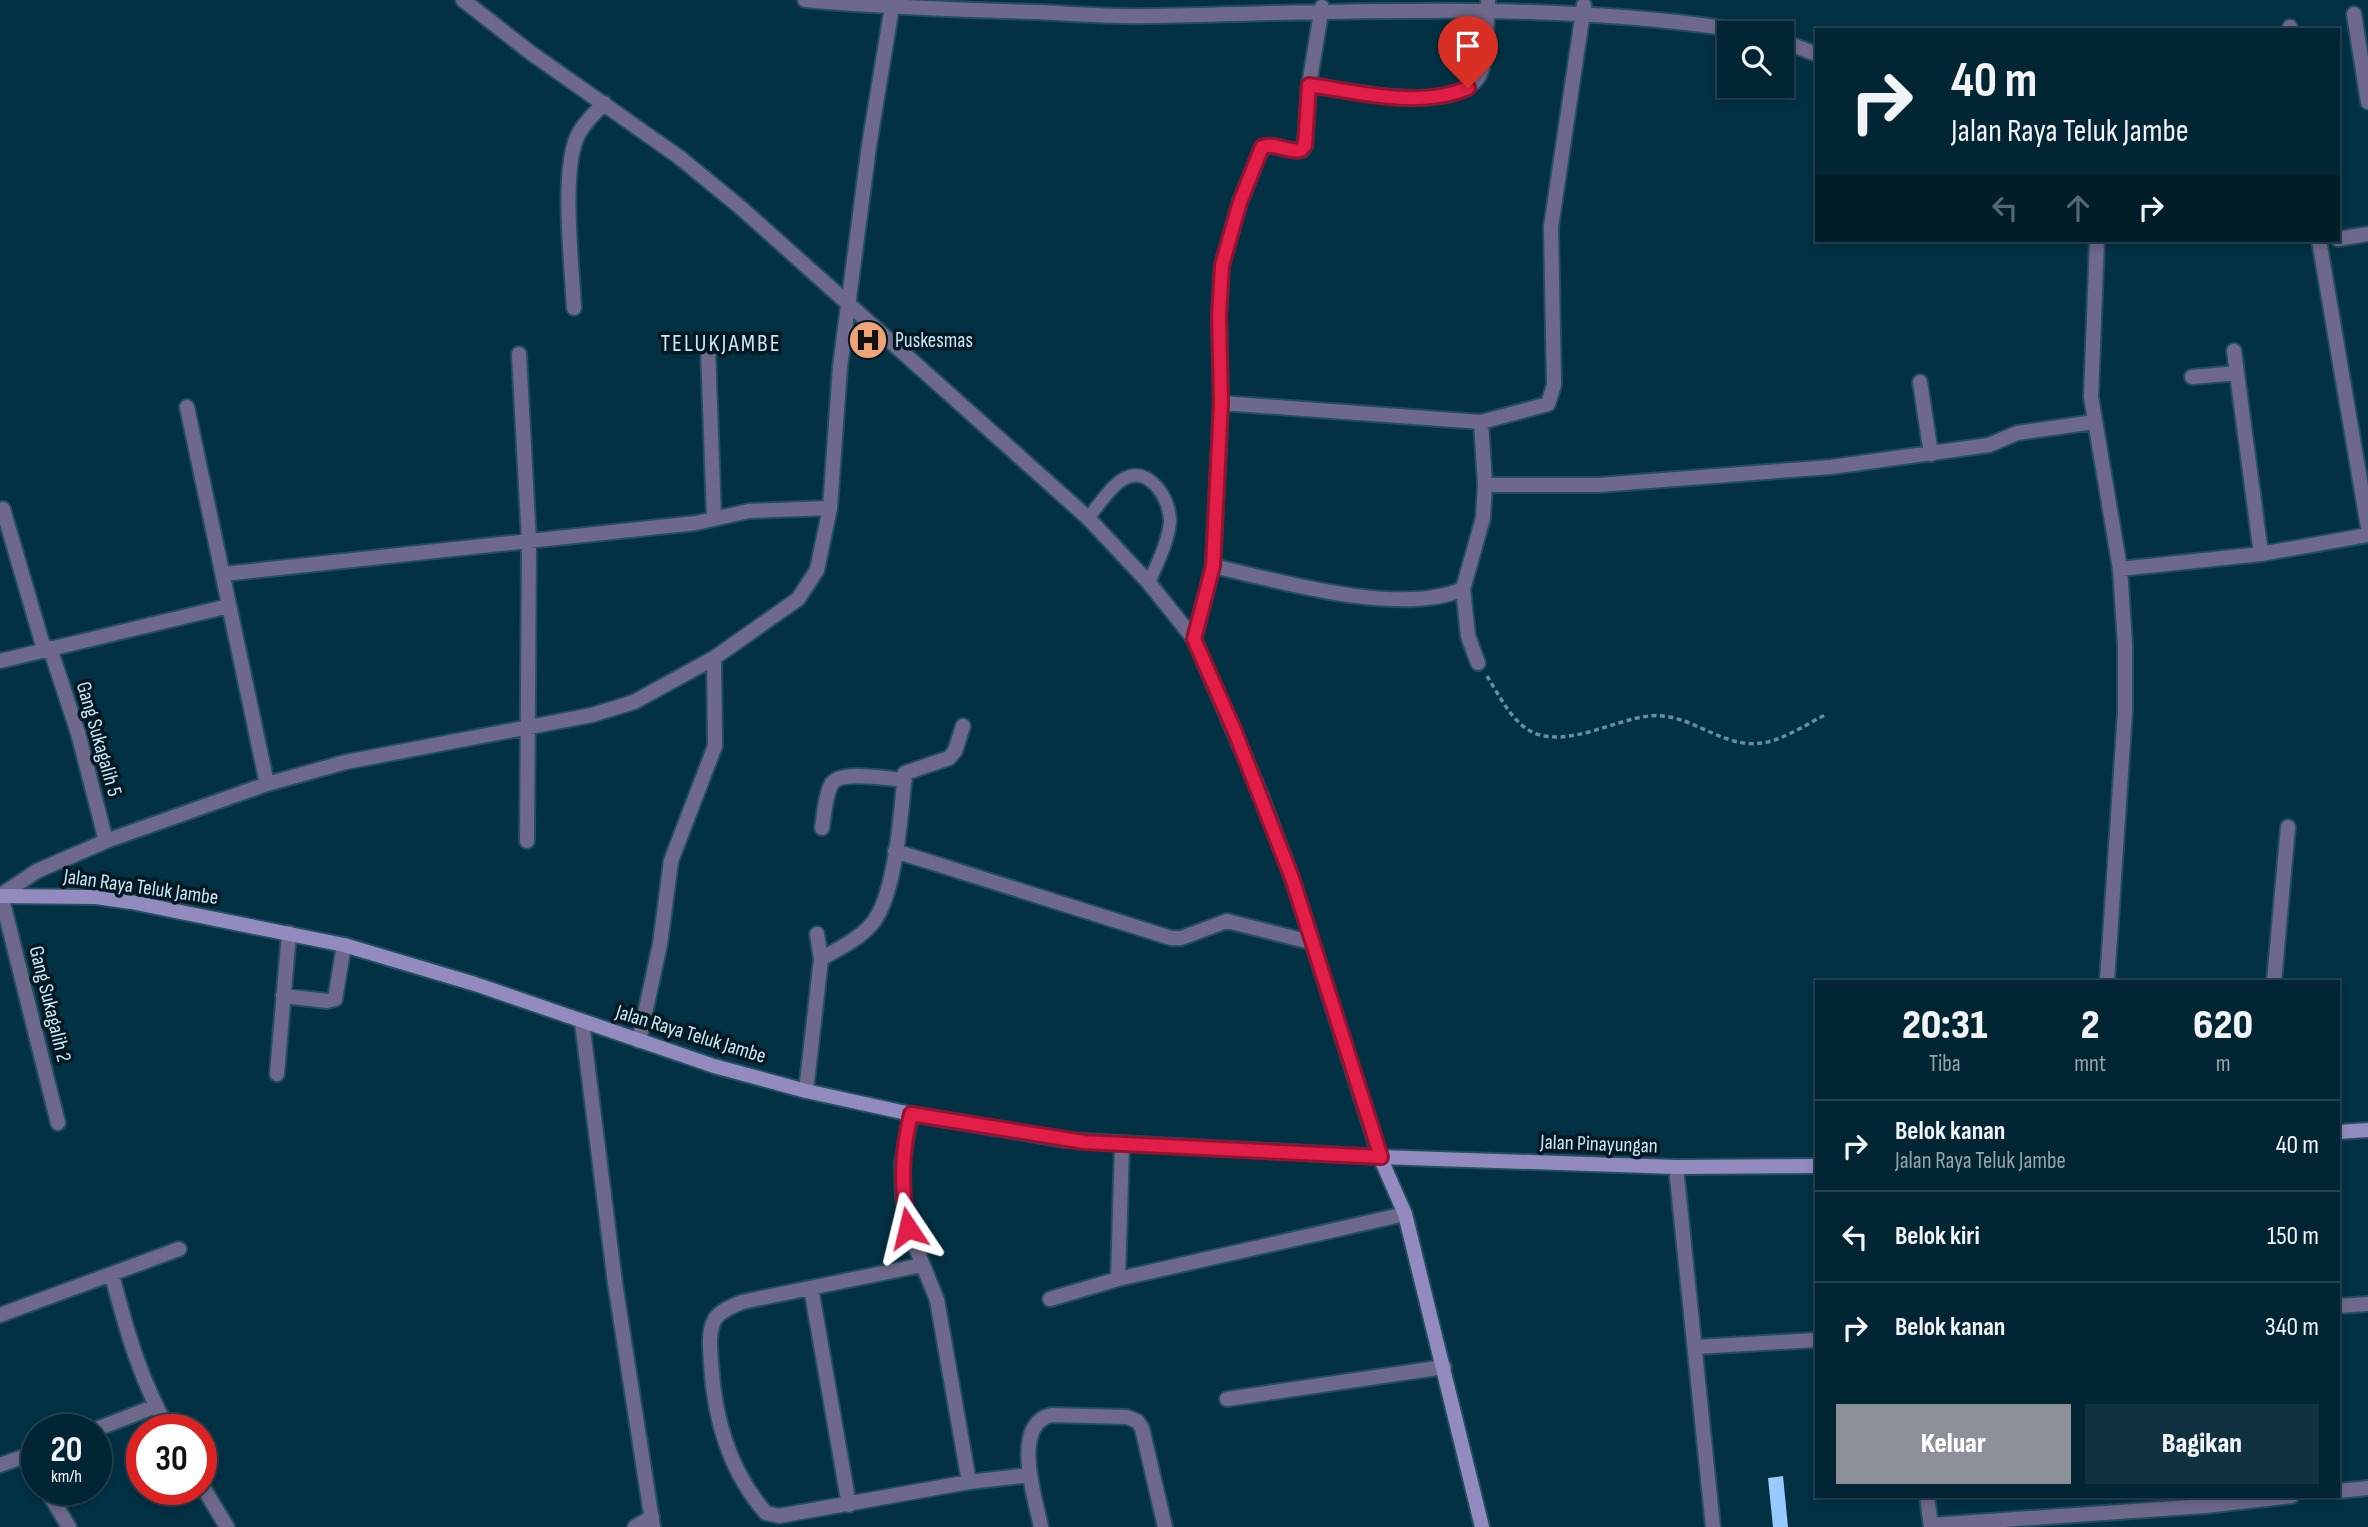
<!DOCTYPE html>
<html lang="id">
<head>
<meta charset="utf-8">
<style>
  :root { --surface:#022533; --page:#10313f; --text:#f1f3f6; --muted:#96a5ac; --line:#23424e; --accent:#8c9099 }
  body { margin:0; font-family:"Sofia Sans Condensed",sans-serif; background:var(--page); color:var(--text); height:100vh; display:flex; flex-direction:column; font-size:26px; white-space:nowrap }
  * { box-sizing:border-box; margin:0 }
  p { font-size:23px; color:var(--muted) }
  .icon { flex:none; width:38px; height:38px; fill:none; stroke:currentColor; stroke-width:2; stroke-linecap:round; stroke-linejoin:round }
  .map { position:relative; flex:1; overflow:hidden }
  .panel { position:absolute; left:1815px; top:980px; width:525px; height:518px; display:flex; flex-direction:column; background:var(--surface); border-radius:0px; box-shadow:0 4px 10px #0003,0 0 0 2px var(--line) }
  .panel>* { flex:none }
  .top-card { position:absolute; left:1815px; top:28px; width:525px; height:214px; border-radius:0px; box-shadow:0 4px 10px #0003,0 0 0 2px var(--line); background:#022533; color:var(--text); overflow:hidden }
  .controls { position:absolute; left:1717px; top:21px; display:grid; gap:14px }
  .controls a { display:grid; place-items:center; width:77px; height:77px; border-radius:0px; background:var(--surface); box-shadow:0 4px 10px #0003,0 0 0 2px var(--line); font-size:35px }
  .speed { position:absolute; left:21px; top:1414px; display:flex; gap:14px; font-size:35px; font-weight:700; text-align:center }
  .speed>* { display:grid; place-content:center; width:91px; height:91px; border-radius:50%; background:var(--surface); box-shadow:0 4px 10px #0003,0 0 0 2px var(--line); line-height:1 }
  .speed small { font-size:18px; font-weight:400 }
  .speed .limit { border:10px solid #d22; background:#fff; color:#111 }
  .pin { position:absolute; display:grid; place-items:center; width:60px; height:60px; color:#fff; margin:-72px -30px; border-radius:50% 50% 50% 0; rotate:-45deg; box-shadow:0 0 7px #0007 }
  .pin .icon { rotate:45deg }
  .me { position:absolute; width:77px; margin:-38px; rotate:350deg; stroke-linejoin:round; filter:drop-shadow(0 0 5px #0008) }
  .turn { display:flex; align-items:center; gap:24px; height:147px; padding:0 21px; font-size:32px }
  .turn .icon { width:91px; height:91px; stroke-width:2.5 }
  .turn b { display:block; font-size:49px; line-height:60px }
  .lanes { display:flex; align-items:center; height:66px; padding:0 21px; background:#0003; justify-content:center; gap:35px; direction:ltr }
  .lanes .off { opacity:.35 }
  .eta { display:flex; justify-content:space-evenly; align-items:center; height:119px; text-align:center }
  .eta b { font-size:42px; font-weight:800; line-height:49px }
  .cta { display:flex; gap:14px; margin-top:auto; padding:14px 21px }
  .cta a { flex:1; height:80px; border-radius:0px; background:var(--accent); color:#fff; font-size:28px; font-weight:800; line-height:80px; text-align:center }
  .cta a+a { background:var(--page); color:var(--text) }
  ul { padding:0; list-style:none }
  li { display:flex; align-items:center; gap:21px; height:91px; padding:0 21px; border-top:2px solid var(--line) }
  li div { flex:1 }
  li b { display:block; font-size:26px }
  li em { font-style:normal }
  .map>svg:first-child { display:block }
  .building { fill:#98caff }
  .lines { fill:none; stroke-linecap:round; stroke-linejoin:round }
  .lane-casing { stroke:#224e60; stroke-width:16 }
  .street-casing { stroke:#224e60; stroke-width:18 }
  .secondary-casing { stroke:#224e60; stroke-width:18 }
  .path { stroke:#678d9e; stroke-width:3.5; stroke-dasharray:5 3.5; stroke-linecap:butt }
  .lane { stroke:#6e698a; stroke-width:12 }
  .street { stroke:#6e698a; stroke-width:14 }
  .secondary { stroke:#938bc0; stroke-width:14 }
  .route-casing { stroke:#92132f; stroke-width:18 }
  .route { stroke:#e11d48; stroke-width:12 }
  .labels { text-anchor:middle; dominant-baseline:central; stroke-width:7; stroke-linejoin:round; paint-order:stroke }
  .poi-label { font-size:21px; fill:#cbe7f6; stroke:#021822; text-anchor:start }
  .street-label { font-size:21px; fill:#cbe7f6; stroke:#021822 }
  .quarter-label { font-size:24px; letter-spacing:2px; fill:#cbe7f6; stroke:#021822 }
</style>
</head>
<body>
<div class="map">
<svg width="2368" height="1527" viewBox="0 0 2368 1527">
  <rect width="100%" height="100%" fill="#023144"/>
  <path class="building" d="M1783 1476 1788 1527H1773L1768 1478Z"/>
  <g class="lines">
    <g class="lane-casing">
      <path id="lane" d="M1088 518C1106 497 1128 455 1157 487 1165 496 1170 510 1170 522 1168 543 1157 563 1149 583"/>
    </g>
    <g class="street-casing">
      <path id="street" d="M463 0 531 53 679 157 740 207 1088 518 1149 583 1194 639 1260 793 1292 878 1380 1157
        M805 0C883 7 960 10 1038 12 1075 14 1112 17 1149 16 1347 12 1562 0 1755 33
        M2354 14 2368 102
        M2290 27V30
        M1782 41 1816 54
        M1309 85C1348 90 1454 116 1479 76 1487 64 1486 18 1488 2
        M2338 239 2368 234
        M2097 240 2091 397 2120 569 2125 645V712L2107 982
        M2319 240 2368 527
        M574 308C572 267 560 166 579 133 585 122 596 112 604 103
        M708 349 714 518
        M2234 351 2261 554
        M519 354 529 542 527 841
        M2192 377 2237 373
        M1920 382 1931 454
        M1221 403 1481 422 1548 404 1554 385 1551 227 1584 5
        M187 407 267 784
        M1485 485H1598L1831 467 1989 445 2017 433 2094 422
        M3 509 44 649
        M1213 566C1280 581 1399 617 1463 589
        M2120 569 2261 554 2368 535
        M223 574 696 523 749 511 830 508
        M1194 639 1213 566 1221 403 1219 315 1222 265 1240 202 1262 147C1275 142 1288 153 1302 150L1305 145 1309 85 1322 7
        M50 648 78 733 106 841
        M0 661 229 606
        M1478 663 1468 636 1463 589 1483 518 1485 485 1481 422
        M822 828C824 815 825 797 831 785 839 769 888 779 905 780
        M895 851 1171 938H1181L1227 921 1310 942
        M821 959C838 949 857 940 870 926 896 899 901 811 905 773L949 758 955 751 963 726
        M2274 982 2288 827
        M283 996 327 1001 335 999 344 945
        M582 1022 615 1283 653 1527
        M639 1041 660 944 671 861 715 746 714 658
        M277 1074 289 933
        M806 1091 821 959 817 934
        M911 1114 902 1164 903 1197 908 1228 937 1300 969 1482
        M58 1123 1 895 37 871 106 841 267 784 346 762 592 715 634 702 714 658 798 599 817 570 830 508 840 367 869 146 893 0
        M1676 1167 1713 1527
        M922 1265 742 1302C733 1306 721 1310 715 1319 708 1331 710 1349 711 1362 714 1417 729 1471 766 1513L779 1516 969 1482 1030 1475
        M112 1275C126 1329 141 1382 169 1430
        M1118 1279 1122 1145
        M811 1288 849 1505
        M1050 1299 1118 1279 1405 1214
        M2338 1306 2368 1304
        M0 1315 179 1249
        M1696 1347 1816 1340
        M1227 1399 1444 1367
        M94 1430 156 1406
        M26 1456 37 1473
        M0 1465 37 1452
        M201 1484 227 1527
        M46 1489 69 1527
        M2338 1491 2368 1488
        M1927 1496 1931 1527
        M1931 1525 2205 1506 2292 1496
        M635 1527 652 1517
        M1041 1527C1035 1498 1011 1425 1051 1415L1127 1417 1137 1421 1142 1428 1165 1527"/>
    </g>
    <g class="secondary-casing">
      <path id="secondary" d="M0 896 96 897 131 902 344 945 475 984 714 1066 806 1091 911 1114 1066 1140 1380 1157 1676 1167 1816 1166
        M2338 1132 2368 1130
        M1380 1157 1405 1214 1482 1527"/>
    </g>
    <path class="path" d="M1487 676C1499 695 1512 723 1534 733 1569 747 1614 720 1649 716 1689 711 1721 749 1762 743 1783 740 1805 725 1825 715"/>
    <use href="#lane" class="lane"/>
    <use href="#street" class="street"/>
    <use href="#secondary" class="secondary"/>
  </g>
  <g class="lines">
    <g class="route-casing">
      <path id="route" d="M908 1228C901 1188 901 1154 911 1114L1084 1142 1381 1157 1292 878 1235 732 1194 639 1213 566 1221 403 1219 315 1222 265 1240 202 1262 147C1275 142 1288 153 1301 150L1305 145 1309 85C1359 92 1420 109 1468 88"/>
    </g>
    <use href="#route" class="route"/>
  </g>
  <defs>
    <g id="hospital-disc" transform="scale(2.0125)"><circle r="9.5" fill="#efa377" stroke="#021822"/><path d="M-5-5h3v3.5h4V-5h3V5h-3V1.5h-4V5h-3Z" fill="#111"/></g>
  </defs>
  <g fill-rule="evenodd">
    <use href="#hospital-disc" x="868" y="340"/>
  </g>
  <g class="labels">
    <g class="poi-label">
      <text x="895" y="340">Puskesmas</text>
    </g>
    <g class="street-label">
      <text transform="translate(99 739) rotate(74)">Gang Sukagalih 5</text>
      <text transform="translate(141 887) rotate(8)">Jalan Raya Teluk Jambe</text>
      <text transform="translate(50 1004) rotate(76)">Gang Sukagalih 2</text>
      <text transform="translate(691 1034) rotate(17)">Jalan Raya Teluk Jambe</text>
      <text transform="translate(1599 1144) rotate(2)">Jalan Pinayungan</text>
    </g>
    <g class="quarter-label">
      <text x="721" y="343">TELUKJAMBE</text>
    </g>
  </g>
</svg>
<div class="controls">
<a><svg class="icon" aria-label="search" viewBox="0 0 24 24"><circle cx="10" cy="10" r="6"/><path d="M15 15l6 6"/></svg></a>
</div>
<div class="speed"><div>20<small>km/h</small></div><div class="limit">30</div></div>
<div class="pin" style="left:1468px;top:88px;background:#d93025"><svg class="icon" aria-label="arrive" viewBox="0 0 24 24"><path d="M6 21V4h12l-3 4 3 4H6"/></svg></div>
<svg class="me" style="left:908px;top:1228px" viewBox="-20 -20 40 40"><path d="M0-17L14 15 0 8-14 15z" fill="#e11d48" stroke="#fff" stroke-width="4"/></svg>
<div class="top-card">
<div class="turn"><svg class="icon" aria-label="right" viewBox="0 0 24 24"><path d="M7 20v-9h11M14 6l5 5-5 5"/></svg><div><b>40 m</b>Jalan Raya Teluk Jambe</div></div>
<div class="lanes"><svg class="icon off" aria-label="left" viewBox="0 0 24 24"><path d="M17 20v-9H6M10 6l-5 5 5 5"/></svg><svg class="icon off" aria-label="ahead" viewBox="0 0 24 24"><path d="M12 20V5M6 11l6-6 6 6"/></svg><svg class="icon" aria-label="right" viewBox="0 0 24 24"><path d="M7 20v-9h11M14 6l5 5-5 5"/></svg></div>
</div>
<section class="panel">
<div class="eta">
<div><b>20:31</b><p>Tiba</p></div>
<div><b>2</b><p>mnt</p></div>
<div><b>620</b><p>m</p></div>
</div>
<ul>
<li><svg class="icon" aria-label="right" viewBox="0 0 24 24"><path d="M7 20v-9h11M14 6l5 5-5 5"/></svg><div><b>Belok kanan</b><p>Jalan Raya Teluk Jambe</p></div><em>40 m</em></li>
<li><svg class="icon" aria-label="left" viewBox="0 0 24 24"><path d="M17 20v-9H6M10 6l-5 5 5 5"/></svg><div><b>Belok kiri</b></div><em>150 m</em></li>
<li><svg class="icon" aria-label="right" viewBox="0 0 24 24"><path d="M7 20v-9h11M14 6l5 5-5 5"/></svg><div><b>Belok kanan</b></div><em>340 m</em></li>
</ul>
<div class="cta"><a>Keluar</a><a>Bagikan</a></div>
</section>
</div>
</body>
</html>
